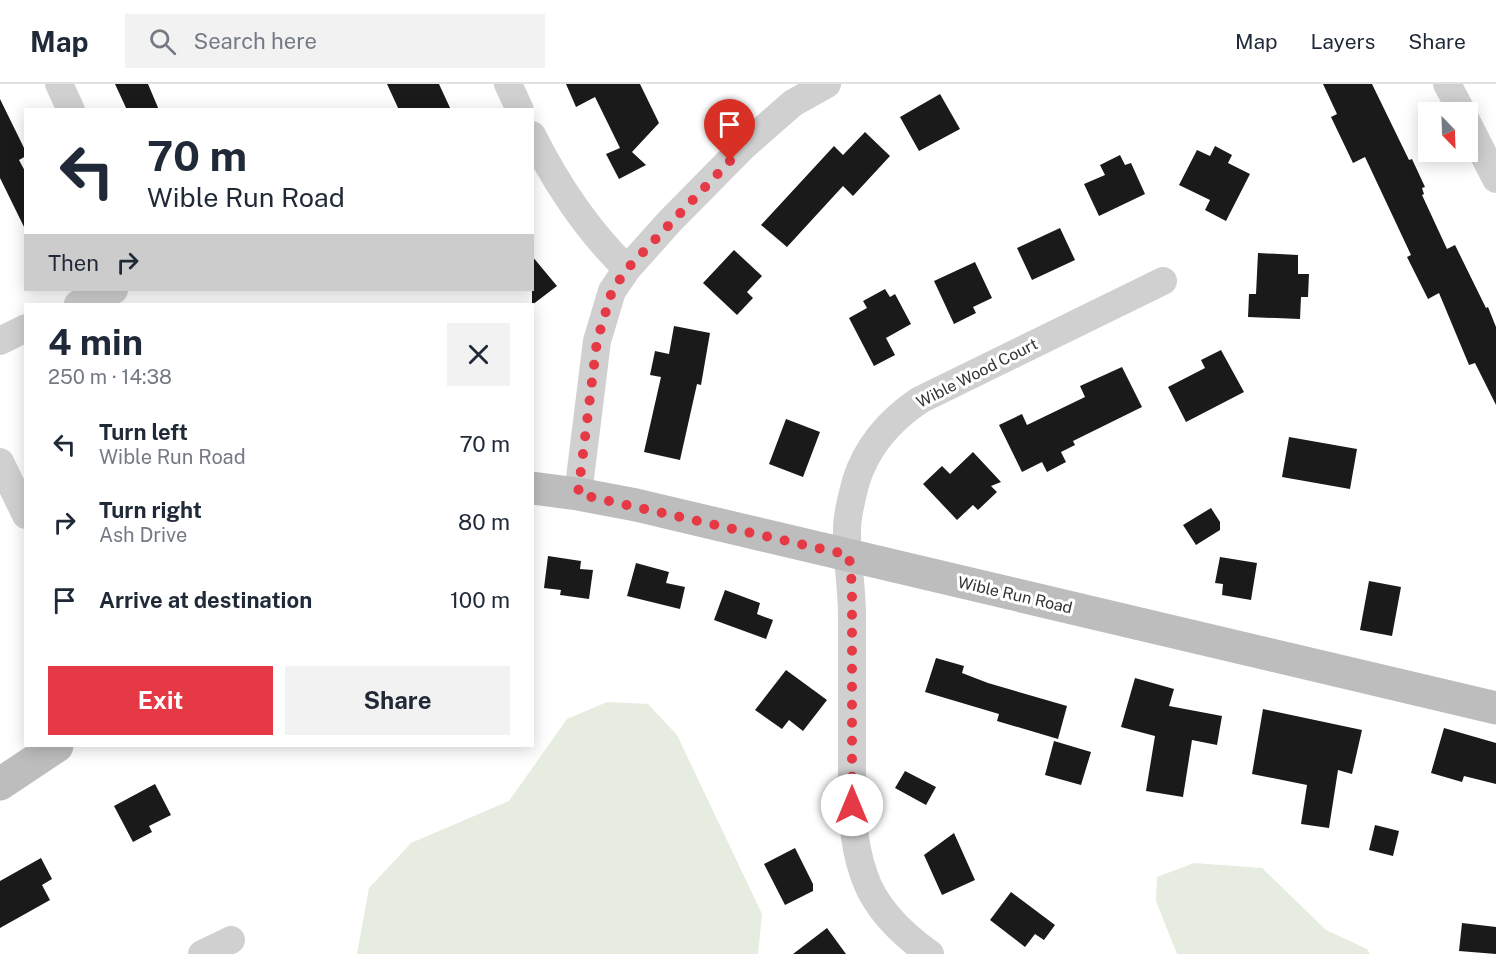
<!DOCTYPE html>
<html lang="en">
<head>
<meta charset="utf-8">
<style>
  :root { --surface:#fff; --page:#f2f2f3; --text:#1f2937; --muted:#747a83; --line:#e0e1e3; --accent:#e63946 }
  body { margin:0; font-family:"Public Sans",sans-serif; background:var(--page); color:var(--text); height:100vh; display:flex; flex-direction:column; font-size:22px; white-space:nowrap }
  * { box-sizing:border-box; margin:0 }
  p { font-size:20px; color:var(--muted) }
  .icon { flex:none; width:33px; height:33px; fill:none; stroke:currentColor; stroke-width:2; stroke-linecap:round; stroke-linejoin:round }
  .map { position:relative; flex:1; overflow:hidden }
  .drawer { position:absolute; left:24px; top:219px; width:510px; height:444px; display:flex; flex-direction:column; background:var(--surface); border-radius:0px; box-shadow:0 3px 15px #0003 }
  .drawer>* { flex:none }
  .banner { position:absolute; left:24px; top:24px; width:510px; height:183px; border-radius:0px; box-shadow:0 3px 15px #0003; background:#fff; color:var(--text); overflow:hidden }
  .needle { width:39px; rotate:157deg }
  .tools { position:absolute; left:1418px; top:18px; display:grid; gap:12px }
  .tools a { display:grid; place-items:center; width:60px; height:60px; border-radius:0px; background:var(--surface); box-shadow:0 3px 15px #0003; font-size:30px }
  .pin { position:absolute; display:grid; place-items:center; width:51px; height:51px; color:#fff; margin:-62px -26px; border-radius:50% 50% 50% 0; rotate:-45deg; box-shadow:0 0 6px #0007 }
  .pin .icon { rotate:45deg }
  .me { position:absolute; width:66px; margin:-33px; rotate:0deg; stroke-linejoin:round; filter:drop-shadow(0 0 4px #0008) }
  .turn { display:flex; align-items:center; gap:21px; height:126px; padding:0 24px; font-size:27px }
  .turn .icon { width:78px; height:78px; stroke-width:2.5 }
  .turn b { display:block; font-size:42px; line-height:51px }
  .then { display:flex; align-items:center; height:57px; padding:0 24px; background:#0003; gap:12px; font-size:22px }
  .round { display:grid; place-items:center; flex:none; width:63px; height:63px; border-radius:0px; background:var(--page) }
  .summary { display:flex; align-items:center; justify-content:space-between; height:102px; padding:0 24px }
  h1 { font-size:36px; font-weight:700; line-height:45px }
  .action { display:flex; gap:12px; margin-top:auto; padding:12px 24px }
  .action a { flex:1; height:69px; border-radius:0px; background:var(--accent); color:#fff; font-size:24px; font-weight:700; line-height:69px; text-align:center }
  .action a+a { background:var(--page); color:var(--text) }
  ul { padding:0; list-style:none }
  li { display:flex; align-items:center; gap:18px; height:78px; padding:0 24px }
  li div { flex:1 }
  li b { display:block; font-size:22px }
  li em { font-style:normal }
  header { display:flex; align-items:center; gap:36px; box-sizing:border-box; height:84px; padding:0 30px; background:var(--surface); border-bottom:2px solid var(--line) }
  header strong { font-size:28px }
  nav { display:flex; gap:33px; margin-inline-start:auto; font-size:21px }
  .search { width:420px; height:54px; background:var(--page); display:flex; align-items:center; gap:15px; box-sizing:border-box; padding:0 21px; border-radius:0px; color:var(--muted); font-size:22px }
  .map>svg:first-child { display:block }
  .green { fill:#e6ecdf }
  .building { fill:#1a1a1a }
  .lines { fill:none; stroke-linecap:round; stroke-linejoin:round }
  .street { stroke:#d0d0d0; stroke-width:28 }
  .secondary { stroke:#bdbdbd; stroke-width:33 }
  .route { stroke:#e63946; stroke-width:10; stroke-dasharray:0 18 }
  .labels { text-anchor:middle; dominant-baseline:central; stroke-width:6; stroke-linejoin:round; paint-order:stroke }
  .street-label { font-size:16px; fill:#333; stroke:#fff }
</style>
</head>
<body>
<header>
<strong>Map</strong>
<div class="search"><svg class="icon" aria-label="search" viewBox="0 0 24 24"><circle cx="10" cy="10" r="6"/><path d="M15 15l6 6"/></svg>Search here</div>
<nav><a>Map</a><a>Layers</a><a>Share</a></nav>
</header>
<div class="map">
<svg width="1496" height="870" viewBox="0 0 1496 870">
  <rect width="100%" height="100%" fill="#fff"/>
  <path class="green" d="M607 618 648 620 677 651 762 830 758 870H357L369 804 411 759 509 717 567 635Z
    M1194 779 1262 784 1326 846 1367 865 1370 870H1177L1156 817 1157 793Z"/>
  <path class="building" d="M115 0H148L159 26H127Z
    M387 0H439L451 26H399Z
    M566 0H640L659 39 632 68 646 81 619 95 606 70 620 64 595 13 576 23Z
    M1323 0H1372L1409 76 1412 75 1425 103 1422 104 1424 110 1422 111 1447 165 1455 161 1486 224 1488 223 1496 243V321L1475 279 1469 281 1439 209 1428 215 1407 173 1411 171 1365 73 1353 79 1331 33 1337 30Z
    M940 10 960 45 919 67 900 33Z
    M0 15 26 68V72L19 76 26 89V147L0 94Z
    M865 48 890 72 853 112 843 102 787 163 761 141 834 62 843 71Z
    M1215 62 1232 71 1228 79 1250 90 1226 137 1205 126 1210 116 1179 101 1197 66 1210 72Z
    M1120 71 1125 81 1131 79 1145 110 1099 132 1084 100 1105 91 1100 81Z
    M1060 144 1075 176 1032 196 1017 164Z
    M734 166 762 192 747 208 753 214 737 231 703 199Z
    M1258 169 1298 171V190H1309L1308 213H1301L1300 235 1248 233 1249 210H1256Z
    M532 172 557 202 532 221Z
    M975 178 992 214 973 223 976 229 954 240 934 197Z
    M885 205 890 213 895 210 911 240 886 254 895 271 874 282 849 234 867 224 863 217Z
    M674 242 710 249 701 301 697 300 680 376 644 368 661 293 650 291 655 267 669 270Z
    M1221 266 1244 308 1186 338 1168 303 1205 284 1201 276Z
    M1122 283 1142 323 1073 357 1075 361 1061 368 1066 378 1047 388 1042 378 1022 388 999 341 1022 330 1027 341 1085 313 1080 302Z
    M786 335 820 348 803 393 769 380Z
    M1289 353 1357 365 1350 405 1282 393Z
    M973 368 1001 398 991 402 997 408 978 426 973 421 957 436 923 400 942 382 950 390Z
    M1211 424 1220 438V446L1196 461 1183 441Z
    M548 472 581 477 580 485 593 486 589 515 560 511 561 506 544 504Z
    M1220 473 1257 479 1251 516 1222 511 1223 500 1215 499Z
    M636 479 669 488 666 499 685 503 680 525 627 512Z
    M1369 497 1401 503 1392 552 1360 546Z
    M725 506 760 519 757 530 773 536 766 555 714 536Z
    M936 574 964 582 962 589 988 599 1067 622 1058 655 997 637 999 630 925 608Z
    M786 586 827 616 803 647 789 636 782 645 755 626Z
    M1135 594 1174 605 1169 622 1222 632 1217 661 1192 656 1183 713 1146 707 1155 652 1121 643Z
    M1263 625 1362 646 1352 690 1338 686 1329 744 1301 740 1307 701 1252 690Z
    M1444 644 1496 659V700L1464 692 1462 698 1431 689Z
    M1054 657 1091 668 1081 701 1045 691Z
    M905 687 936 703 926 721 895 704Z
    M155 700 171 731 149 742 152 748 133 758 114 722Z
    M1375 741 1399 747 1393 772 1369 766Z
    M954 749 975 796 942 811 924 771Z
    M795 764 813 800V807L785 821 764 780Z
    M41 774 52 795 42 801 50 816 0 844V797Z
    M1011 808 1055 841 1044 856 1035 850 1025 863 990 836Z
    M1462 839 1496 843V870L1459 867Z
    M827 844 846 870H793Z"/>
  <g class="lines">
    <path class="street" d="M59 0 71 26
      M508 0 520 26
      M1447 0 1462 28
      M1467 38 1496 95
      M532 51C557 101 587 146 627 185
      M78 220 114 206
      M0 257 26 244
      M0 378 26 431
      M578 410 597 257 612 207 627 185 670 137 744 62 793 19 827 0
      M202 870 231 856
      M930 870C902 850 875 825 864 791 850 752 852 711 852 669 852 624 852 578 852 532 852 504 847 478 847 451 846 433 852 413 856 397 867 362 890 336 920 316L1163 197"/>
    <path class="secondary" d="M532 404 578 410 636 421 1496 624
      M0 700 57 662"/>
  </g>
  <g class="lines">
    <path class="route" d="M730 77 627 185 612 207 597 257 578 410 849 471 852 502V721"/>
  </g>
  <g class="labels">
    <g class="street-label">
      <text transform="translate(977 289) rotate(-27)">Wible Wood Court</text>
      <text transform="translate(1015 511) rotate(13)">Wible Run Road</text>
    </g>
  </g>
</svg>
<div class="tools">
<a><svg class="needle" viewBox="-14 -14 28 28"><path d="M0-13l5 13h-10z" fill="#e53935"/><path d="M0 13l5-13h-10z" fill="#747a83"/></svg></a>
</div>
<div class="pin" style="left:730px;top:77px;background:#d93025"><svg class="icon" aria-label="arrive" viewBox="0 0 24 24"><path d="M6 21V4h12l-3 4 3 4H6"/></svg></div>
<svg class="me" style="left:852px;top:721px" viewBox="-20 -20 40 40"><circle r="19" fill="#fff"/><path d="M0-13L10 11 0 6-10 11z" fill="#e63946"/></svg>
<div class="banner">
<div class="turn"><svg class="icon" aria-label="left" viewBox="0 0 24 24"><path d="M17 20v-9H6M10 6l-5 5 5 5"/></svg><div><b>70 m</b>Wible Run Road</div></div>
<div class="then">Then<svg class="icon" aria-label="right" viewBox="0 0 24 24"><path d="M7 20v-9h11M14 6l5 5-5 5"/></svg></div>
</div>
<section class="drawer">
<div class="summary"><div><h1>4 min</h1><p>250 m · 14:38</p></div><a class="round"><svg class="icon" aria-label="close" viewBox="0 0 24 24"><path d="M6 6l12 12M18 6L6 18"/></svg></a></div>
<ul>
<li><svg class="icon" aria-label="left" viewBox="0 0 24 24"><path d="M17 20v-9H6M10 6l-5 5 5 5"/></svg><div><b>Turn left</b><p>Wible Run Road</p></div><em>70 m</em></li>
<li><svg class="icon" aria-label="right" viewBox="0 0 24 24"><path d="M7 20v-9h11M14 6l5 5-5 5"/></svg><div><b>Turn right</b><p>Ash Drive</p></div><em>80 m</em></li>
<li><svg class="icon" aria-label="arrive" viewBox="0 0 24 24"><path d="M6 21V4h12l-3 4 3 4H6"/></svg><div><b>Arrive at destination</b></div><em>100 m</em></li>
</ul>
<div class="action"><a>Exit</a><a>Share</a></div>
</section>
</div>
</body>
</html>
